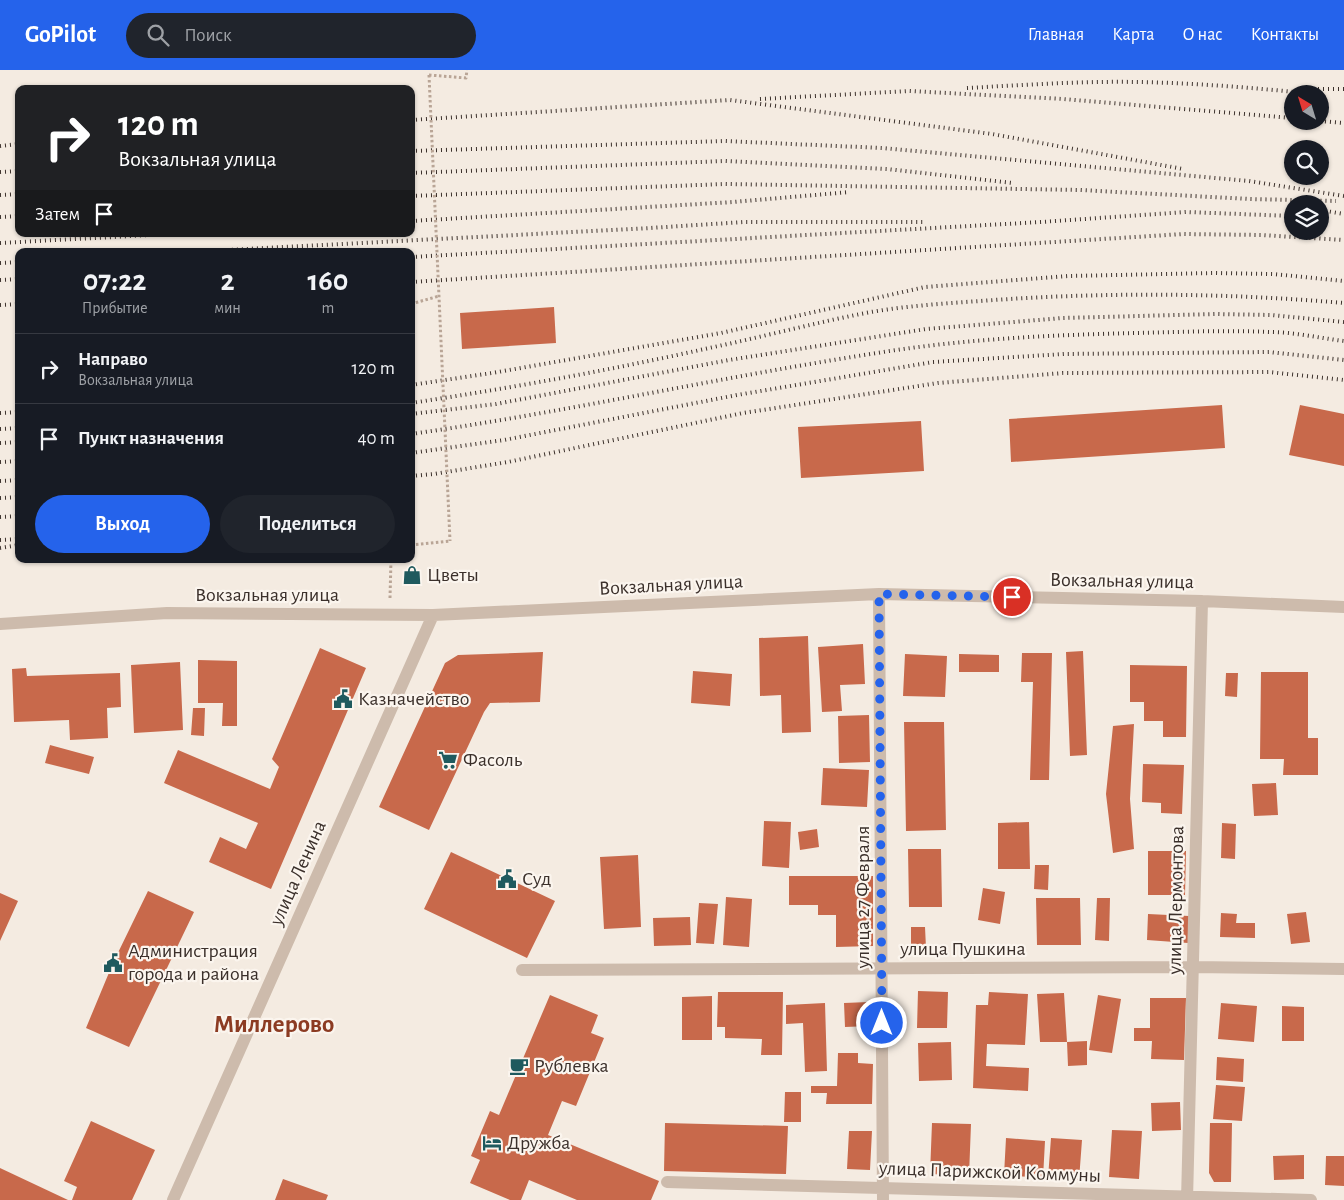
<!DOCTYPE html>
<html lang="ru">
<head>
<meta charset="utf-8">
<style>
  :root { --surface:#171b24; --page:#20242c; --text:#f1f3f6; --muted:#9ea1a6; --line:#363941; --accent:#2563eb }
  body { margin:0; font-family:"Alegreya Sans",sans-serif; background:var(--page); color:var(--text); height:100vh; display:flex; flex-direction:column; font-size:19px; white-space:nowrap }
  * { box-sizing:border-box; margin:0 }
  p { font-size:16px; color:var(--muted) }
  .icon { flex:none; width:28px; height:28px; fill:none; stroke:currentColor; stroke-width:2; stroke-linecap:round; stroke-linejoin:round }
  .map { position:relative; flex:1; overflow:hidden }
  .panel { position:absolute; left:15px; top:178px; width:400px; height:315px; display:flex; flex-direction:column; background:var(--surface); border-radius:10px; box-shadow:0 1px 4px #0004 }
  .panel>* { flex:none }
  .top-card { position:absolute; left:15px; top:15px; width:400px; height:152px; border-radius:10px; box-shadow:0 1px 4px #0004; background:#202124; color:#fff; overflow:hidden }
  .needle { width:32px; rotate:322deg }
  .controls { position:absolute; left:1284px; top:15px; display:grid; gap:10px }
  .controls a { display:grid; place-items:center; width:45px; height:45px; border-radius:50%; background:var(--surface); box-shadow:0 1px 4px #0004; font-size:25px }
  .pin { position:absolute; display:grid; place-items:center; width:42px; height:42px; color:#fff; margin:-21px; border:2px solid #fff; border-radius:50%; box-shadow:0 1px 5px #0007 }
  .me { position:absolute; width:55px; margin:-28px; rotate:0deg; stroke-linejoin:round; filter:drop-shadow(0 0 4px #0008) }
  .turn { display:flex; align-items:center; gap:18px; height:105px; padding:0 20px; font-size:22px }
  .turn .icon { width:65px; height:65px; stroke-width:2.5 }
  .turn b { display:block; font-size:35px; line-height:42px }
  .then { display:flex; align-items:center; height:48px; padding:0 20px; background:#0003; gap:10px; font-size:19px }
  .eta { display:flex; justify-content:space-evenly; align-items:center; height:85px; text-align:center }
  .eta b { font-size:30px; font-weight:700; line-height:35px }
  .action { display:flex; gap:10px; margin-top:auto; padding:10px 20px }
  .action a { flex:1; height:58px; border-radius:30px; background:var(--accent); color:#fff; font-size:20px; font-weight:700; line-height:58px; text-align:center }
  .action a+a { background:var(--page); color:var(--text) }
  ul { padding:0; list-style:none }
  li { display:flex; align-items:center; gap:15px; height:70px; padding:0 20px; border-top:1px solid var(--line) }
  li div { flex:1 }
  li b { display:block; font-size:19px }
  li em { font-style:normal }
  header { display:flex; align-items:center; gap:30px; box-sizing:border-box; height:70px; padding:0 25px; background:var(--accent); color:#fff }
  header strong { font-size:24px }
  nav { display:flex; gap:28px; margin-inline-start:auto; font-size:18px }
  .search { width:350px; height:45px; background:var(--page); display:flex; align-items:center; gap:12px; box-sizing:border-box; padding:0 18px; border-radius:28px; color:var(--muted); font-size:19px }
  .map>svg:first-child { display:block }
  .building { fill:#c8694b }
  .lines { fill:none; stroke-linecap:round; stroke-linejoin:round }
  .path { stroke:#b9a596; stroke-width:3; stroke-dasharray:2.5 2.5; stroke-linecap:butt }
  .minor { stroke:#cdbbac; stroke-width:12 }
  .rail { stroke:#3b302b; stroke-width:4; stroke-dasharray:1 4; stroke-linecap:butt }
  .path-bridge { stroke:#b9a596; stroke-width:3; stroke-dasharray:2.5 2.5; stroke-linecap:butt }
  .route { stroke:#2563eb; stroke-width:9; stroke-dasharray:0 16.2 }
  .labels { text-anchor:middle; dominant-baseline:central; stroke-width:4.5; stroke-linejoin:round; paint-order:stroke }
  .poi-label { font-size:20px; fill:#3b302b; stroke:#fbf5ee; text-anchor:start }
  .street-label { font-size:20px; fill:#3b302b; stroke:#fbf5ee }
  .district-label { font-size:25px; font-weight:bold; fill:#8c3b22; stroke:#fbf5ee }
</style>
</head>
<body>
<header>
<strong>GoPilot</strong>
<div class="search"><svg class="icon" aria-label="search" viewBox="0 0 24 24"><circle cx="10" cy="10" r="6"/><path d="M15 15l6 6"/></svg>Поиск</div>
<nav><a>Главная</a><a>Карта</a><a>О нас</a><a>Контакты</a></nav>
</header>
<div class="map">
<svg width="1344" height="1130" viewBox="0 0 1344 1130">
  <rect width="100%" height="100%" fill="#f4ebe1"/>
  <path class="building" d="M554 237 556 273 462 279 460 243Z
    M1222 335 1225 378 1011 392 1009 349Z
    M1300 335 1344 344V396L1289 385Z
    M921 351 924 401 801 408 798 357Z
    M808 566 811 662 782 663 781 625 760 626 759 568Z
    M863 574 865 614 840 615 842 641 822 642 818 577Z
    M320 578 366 598 271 819 209 792 220 767 246 779 258 753 164 713 178 680 270 719 279 697 272 689Z
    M1083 581 1087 685 1070 686 1066 582Z
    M543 582 540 632 490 633 484 642 429 760 379 737 445 593 458 585Z
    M1022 583H1052L1049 710H1030L1033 612H1021Z
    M905 584 947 586 945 627 903 626Z
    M959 584 999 585V602H959Z
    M198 590 237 591V656H222L223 633H198Z
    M180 592 183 660 134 663 131 595Z
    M1130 595 1187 596 1186 667H1163V651H1144V632H1130Z
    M26 598 27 606 120 603 121 637 107 638 108 668 70 670 69 650 14 652 12 599Z
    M693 601 732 604 730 636 691 633Z
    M1261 602H1308V668H1318V705H1283L1284 689H1260Z
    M1226 603H1238L1237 627 1225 626Z
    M193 638H205L204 666 191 665Z
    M869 645 870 692 839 693 838 646Z
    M904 652H944L946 760 906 761Z
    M1134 654 1130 729 1134 779 1113 783 1106 724 1113 656Z
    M50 675 94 687 89 704 45 693Z
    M1143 694 1184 695 1182 744 1161 743V733L1142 732Z
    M823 698 869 700 867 737 821 735Z
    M1276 713 1278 745 1254 746 1252 714Z
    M764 751 791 752 789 798 762 796Z
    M1029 752 1030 799H998V753Z
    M1222 753 1236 754 1235 789 1221 788Z
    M817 759 819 777 800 780 798 762Z
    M908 779H941L942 837H909Z
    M1148 781H1186L1185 825H1148Z
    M451 782 555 831 527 888 424 839Z
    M638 785 641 857 604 859 600 787Z
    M1035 795H1049L1048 820 1034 819Z
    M789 806H873V876L836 877V845H818V835H789Z
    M983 818 1005 822 1000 854 978 850Z
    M148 821 194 842 129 977 86 958 113 893Z
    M0 823 18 831 0 871Z
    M726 827 752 829 749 877 723 875Z
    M1036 828H1080L1081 875H1037Z
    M1097 828H1110L1109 871 1095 870Z
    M699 833 718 834 714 874 696 873Z
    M1306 842 1310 872 1291 874 1287 844Z
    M1221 843 1237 844 1236 853H1255V868L1220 867Z
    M1148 844 1189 846 1188 873 1147 870Z
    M690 847 691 875 654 876 653 848Z
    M911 857H925L926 878 911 879Z
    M918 921 948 922 947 958H917Z
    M718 922H783L782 985H761L762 969 725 968V957H717Z
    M989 922 1028 924 1025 975 987 974 986 996 1029 998 1028 1021 973 1018 976 935H988Z
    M1064 923 1067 972H1040L1037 924Z
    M550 925 598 945 591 963 604 968 576 1036 562 1031 548 1065 659 1111 651 1130H577L529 1110 521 1130H510L470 1113 480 1090 471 1086 490 1041 499 1045Z
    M1098 925 1121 929 1112 983 1089 980Z
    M712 926V970H682V927Z
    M1150 928H1186L1184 990 1151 989 1152 971H1134V958H1150Z
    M869 932 870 956 845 957 844 933Z
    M825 933 827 1001 805 1002 803 953 786 954V935Z
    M1221 933 1257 936 1254 972 1218 969Z
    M1282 936 1304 937V971H1282Z
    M1087 971V995L1068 996 1067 972Z
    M951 972 952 1010 919 1011 918 973Z
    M838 983H858V993L873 994 872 1034H826L827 1023H811V1016H837Z
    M1217 987 1244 989 1243 1012 1216 1010Z
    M1216 1015 1245 1017 1242 1051 1213 1049Z
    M785 1022H801V1052H784Z
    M1180 1032 1181 1060 1152 1061 1151 1033Z
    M91 1051 155 1080 132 1130H72L77 1117 64 1111Z
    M665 1053 788 1056 786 1104 664 1101Z
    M932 1053 971 1054 969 1106 930 1104Z
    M1210 1053H1232L1231 1112H1214L1209 1103Z
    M1112 1060 1142 1061 1139 1109 1109 1107Z
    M849 1061H872L870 1100 847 1099Z
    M1006 1068 1045 1071 1043 1108 1004 1105Z
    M1051 1068 1082 1070 1079 1110 1048 1108Z
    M1304 1085V1109L1274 1110 1273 1086Z
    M1326 1086H1344V1116L1325 1115Z
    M0 1098 68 1130H0Z
    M283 1109 328 1125 326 1130H275Z"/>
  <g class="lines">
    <path class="path" d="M429 5 466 8 467 0
      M411 234 439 226
      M411 475 450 471
      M390 528 391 489"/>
    <path class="minor" d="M879 524 883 1130
      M0 554 167 543 433 545 879 524 1202 531 1344 537
      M522 900 1193 897 1344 899
      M667 1112 1311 1130
      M173 1130 433 545
      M1187 1130 1202 531"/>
    <path class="rail" d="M967 18C1023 15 1080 11 1137 12 1197 13 1256 18 1315 24
      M1308 19H1344
      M760 29 909 21 1063 29 1292 48
      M411 50 730 30 992 64 1183 99
      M1320 51 1344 53
      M0 76 19 74
      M411 81 725 71 882 78 1249 111 1344 126
      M0 102 19 101
      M411 103 725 91 887 99 1013 113
      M0 125 19 124
      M411 126 725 114 1080 120 1250 129 1336 131
      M1320 140 1344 144
      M0 147 19 146
      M411 151 733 132 850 122
      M0 173 170 164
      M207 181 650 158 744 152H923
      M411 187 1041 152 1186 142 1292 146
      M0 193 19 192
      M0 210 19 209
      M411 212 1183 164 1261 165 1344 170
      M0 235 19 234
      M411 315 492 303 721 263 925 217 1068 206 1214 203 1273 204 1344 211
      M411 333C511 318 611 300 709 278 763 267 817 252 871 242 912 235 953 233 994 230 1111 222 1227 223 1344 233
      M0 343 19 342
      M411 344 496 334 729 290 926 259 1063 248 1215 244 1271 245 1344 252
      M0 359 19 358
      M411 364C567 342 721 307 877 283 963 269 1050 265 1136 263 1180 262 1225 260 1269 262 1294 262 1319 268 1344 271
      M0 373 19 372
      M411 383 504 370 737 325 933 292 1064 284 1269 282 1344 290
      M0 392 19 391
      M411 406 434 404 508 392 743 343 938 313 1063 303 1269 302 1344 310
      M0 411 19 410
      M0 428 19 427
      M0 447 19 446
      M0 470 19 469
      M0 478 19 475"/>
    <path class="path-bridge" d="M429 5 450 471"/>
  </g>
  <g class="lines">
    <path class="route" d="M882 953 879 524 1012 527"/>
  </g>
  <defs>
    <g id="shop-bare" transform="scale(1.5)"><path d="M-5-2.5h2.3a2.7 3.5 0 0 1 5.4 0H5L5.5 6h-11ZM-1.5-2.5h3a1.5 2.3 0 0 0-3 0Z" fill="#1f5a5e" stroke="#fbf5ee" stroke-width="2.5" paint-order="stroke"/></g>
    <g id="civic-bare" transform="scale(1.5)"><path d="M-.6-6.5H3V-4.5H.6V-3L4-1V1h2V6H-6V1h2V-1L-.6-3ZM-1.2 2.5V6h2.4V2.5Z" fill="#1f5a5e" stroke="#fbf5ee" stroke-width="2.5" paint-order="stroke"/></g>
    <g id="supermarket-bare" transform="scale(1.5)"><path d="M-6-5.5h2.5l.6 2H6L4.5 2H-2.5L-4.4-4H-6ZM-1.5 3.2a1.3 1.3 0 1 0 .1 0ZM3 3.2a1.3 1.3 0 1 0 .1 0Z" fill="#1f5a5e" stroke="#fbf5ee" stroke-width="2.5" paint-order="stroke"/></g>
    <g id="cafe-bare" transform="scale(1.5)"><path d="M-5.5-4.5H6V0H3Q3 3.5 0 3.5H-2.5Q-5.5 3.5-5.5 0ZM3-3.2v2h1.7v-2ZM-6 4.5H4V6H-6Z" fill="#1f5a5e" stroke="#fbf5ee" stroke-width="2.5" paint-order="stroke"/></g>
    <g id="hotel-bare" transform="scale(1.5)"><path d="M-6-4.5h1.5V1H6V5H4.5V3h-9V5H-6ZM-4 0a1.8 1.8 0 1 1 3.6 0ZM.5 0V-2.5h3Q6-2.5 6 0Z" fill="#1f5a5e" stroke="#fbf5ee" stroke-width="2.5" paint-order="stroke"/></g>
  </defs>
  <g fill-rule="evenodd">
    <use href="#shop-bare" x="412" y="505"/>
    <use href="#civic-bare" x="343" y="629"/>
    <use href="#supermarket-bare" x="448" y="690"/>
    <use href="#civic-bare" x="507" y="809"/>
    <use href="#civic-bare" x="113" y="893"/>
    <use href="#cafe-bare" x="519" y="996"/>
    <use href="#hotel-bare" x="492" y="1073"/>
  </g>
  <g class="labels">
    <g class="poi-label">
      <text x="427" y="505">Цветы</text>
      <text x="358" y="629">Казначейство</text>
      <text x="463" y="690">Фасоль</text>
      <text x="522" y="809">Суд</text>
      <text x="128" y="881">Администрация<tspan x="128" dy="23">города и района</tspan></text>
      <text x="534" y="996">Рублевка</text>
      <text x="507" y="1073">Дружба</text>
    </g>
    <g class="street-label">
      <text transform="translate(1122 511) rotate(1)">Вокзальная улица</text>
      <text transform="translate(671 515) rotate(-3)">Вокзальная улица</text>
      <text x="267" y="525">Вокзальная улица</text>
      <text transform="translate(298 803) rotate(-66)">улица Ленина</text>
      <text transform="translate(863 827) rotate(-90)">улица 27 Февраля</text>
      <text transform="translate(1176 830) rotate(-89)">улица Лермонтова</text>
      <text x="963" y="879">улица Пушкина</text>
      <text transform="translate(990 1102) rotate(2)">улица Парижской Коммуны</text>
    </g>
    <g class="district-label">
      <text x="274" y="954">Миллерово</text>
    </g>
  </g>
</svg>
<div class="controls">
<a><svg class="needle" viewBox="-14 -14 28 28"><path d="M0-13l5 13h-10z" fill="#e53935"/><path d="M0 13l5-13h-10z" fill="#9ea1a6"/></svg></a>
<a><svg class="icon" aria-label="search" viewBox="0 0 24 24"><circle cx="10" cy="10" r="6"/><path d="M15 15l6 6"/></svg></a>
<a><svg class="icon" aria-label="layers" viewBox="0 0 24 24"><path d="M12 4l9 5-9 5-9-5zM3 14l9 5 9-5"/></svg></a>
</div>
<div class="pin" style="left:1012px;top:527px;background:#d93025"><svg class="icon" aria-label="arrive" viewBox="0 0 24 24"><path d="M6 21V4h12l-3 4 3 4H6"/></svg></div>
<svg class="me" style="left:882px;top:953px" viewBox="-20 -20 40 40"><circle r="17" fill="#2563eb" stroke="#fff" stroke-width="3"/><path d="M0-11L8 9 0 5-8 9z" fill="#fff"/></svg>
<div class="top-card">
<div class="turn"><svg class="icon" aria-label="right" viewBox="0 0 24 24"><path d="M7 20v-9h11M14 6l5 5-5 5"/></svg><div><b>120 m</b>Вокзальная улица</div></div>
<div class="then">Затем<svg class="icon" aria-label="arrive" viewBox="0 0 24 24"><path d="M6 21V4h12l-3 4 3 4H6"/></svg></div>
</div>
<section class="panel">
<div class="eta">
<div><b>07:22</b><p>Прибытие</p></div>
<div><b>2</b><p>мин</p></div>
<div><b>160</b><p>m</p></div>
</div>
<ul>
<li><svg class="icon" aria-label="right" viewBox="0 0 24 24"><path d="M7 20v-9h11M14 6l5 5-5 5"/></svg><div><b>Направо</b><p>Вокзальная улица</p></div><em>120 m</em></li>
<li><svg class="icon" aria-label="arrive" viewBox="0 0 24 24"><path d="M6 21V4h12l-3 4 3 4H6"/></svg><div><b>Пункт назначения</b></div><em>40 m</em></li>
</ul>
<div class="action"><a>Выход</a><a>Поделиться</a></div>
</section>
</div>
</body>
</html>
